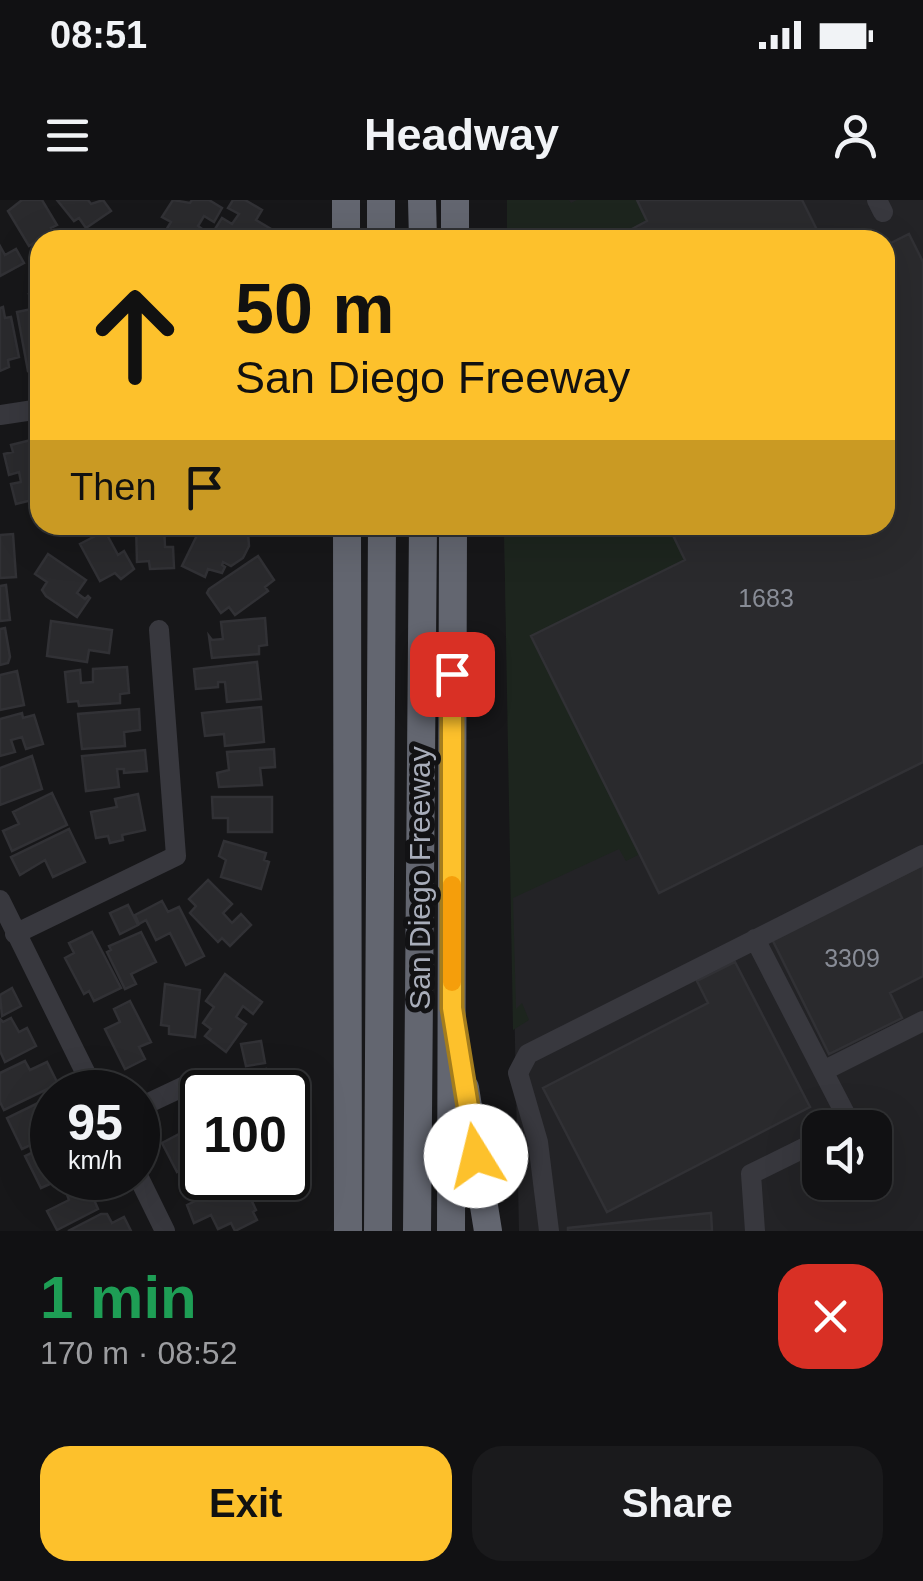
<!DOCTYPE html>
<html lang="en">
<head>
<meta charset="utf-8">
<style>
  :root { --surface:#111113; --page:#1a1a1c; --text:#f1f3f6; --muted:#9c9da0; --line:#303133; --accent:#fdc12c }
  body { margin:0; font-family:Arial,sans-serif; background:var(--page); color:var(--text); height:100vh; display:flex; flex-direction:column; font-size:38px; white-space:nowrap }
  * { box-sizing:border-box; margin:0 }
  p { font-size:32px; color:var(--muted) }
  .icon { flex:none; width:55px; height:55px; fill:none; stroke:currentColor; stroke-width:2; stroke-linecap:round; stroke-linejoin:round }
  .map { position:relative; height:1031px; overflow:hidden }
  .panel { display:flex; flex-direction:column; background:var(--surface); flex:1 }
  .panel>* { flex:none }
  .top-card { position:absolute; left:30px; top:30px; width:865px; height:305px; border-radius:30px; box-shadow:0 10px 40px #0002,0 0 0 2px var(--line); background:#fdc12c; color:#111; overflow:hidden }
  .buttons { position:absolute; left:802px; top:910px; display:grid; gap:20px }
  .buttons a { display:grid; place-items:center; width:90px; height:90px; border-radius:20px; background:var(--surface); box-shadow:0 10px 40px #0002,0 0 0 2px var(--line); font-size:50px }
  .speed { position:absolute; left:30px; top:870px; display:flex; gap:20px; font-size:50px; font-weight:700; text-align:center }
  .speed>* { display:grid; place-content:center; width:130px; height:130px; border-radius:50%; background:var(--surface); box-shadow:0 10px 40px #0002,0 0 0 2px var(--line); line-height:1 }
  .speed small { font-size:25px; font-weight:400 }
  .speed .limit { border:5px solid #111; border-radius:15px; background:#fff; color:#111 }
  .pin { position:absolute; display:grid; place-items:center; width:85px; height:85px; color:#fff; margin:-42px; border-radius:20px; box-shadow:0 5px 15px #0006 }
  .me { position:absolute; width:110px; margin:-55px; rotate:351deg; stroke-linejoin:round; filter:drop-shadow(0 0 8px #0008) }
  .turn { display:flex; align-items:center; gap:35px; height:210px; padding:0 40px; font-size:45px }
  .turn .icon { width:130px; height:130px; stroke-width:2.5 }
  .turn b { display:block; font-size:70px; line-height:85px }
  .then { display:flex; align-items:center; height:95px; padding:0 40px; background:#0003; gap:20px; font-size:38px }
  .round { display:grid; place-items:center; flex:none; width:105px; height:105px; border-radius:30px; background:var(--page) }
  .head { display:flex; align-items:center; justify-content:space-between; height:170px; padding:0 40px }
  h1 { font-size:60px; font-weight:700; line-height:75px; color:#1e9e55 }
  .primary-button { display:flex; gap:20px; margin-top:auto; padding:20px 40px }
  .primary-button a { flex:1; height:115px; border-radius:30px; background:var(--accent); color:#111; font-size:40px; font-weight:700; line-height:115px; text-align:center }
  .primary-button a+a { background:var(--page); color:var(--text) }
  .status { display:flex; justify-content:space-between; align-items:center; height:70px; padding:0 50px; background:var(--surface); direction:ltr }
  .status svg { height:28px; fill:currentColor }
  header { display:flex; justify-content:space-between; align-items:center; height:130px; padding:0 40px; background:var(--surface); font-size:45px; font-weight:700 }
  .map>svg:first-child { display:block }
  .built { fill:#232326; fill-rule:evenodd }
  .green { fill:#1d251e }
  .building { fill:#2a2a2d; stroke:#313135; stroke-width:2.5 }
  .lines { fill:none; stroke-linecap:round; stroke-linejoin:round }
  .minor { stroke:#38383e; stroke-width:20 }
  .highway { stroke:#636670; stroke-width:28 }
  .route-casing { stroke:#a47d1d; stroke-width:25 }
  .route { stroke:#fdc12c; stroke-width:18 }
  .slow { stroke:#f59e0b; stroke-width:18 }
  .labels { text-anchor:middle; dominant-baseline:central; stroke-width:10; stroke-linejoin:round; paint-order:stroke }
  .number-label { font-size:25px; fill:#888c96 }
  .street-label { font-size:30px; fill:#a8adba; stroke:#121214 }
</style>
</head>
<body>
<div class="status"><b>08:51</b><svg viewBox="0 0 49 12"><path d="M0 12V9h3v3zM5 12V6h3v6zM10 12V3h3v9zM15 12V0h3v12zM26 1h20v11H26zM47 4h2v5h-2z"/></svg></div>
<header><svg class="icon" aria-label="menu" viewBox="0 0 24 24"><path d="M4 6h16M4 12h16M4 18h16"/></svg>Headway<svg class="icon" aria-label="person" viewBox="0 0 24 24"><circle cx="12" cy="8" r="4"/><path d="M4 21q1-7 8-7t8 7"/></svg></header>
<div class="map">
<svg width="923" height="1031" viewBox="0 0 923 1031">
  <rect width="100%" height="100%" fill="#171719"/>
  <path class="built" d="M507 0H923V1031H519L504 325H885V40H507ZM820 928H875V982H820Z"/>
  <path class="green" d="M507 0H569L571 3 577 0H637L647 21 611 40H507Z
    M504 325H668L685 360 531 436 640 654 626 661 619 649 513 698 516 809 522 803 529 820 513 830Z"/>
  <path class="building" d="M22 0H42L57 25 51 28 53 31 29 46 8 11Z
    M57 0H88L91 4 103 0 111 11 86 28 79 18 74 21Z
    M173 0 190 3 192 0H209L222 8 214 22 204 16 198 26 208 33 204 40H171L163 35 171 22 162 17Z
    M233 0H245L262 10 256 20 271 29 264 40H208L222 18 232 24 239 14 228 8Z
    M637 0H802L822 40H611L647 21Z
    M909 34 923 62V562L659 693 531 436 685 360 668 325H885V46Z
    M0 46 5 55 16 49 24 63 0 76Z
    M40 92V169L28 171 17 112 32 109 29 94Z
    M3 107 5 118 11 117 19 157 8 160 9 167 0 171V108Z
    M35 239 40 262 34 263 40 298 16 304 11 284 21 282 19 272 9 275 4 254 13 252 11 245Z
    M136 325H164L165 347H173L174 368 150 369 149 361 137 362Z
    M202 325H212L224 331 226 325H234L248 332 249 346 243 358 231 366 223 362 222 365 225 367 222 373 208 369 205 377 182 366Z
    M105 331 118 355 124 351 134 369 121 379 115 373 100 381 80 344Z
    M13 334 16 377 0 378V335Z
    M48 354 86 380 77 393 85 399 88 396 90 398 77 417 46 396 42 390 47 382 35 374Z
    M258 356 274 380 265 387 268 391 235 415 229 407 221 413 207 393 209 389Z
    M6 385 10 420 0 421V386Z
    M265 418 267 445 259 446V454L212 458 209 436 212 440 223 439 221 422Z
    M51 421 112 430 109 453 89 450 87 462 47 456Z
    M5 428 10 457 8 463 0 465V429Z
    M257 462 261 499 227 502 225 482H218V487L196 489 194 469Z
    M127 467 129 493 120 494V503L79 506 78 501 68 502 65 472 80 470 81 483 93 482V469Z
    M17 471 24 505 0 510V475Z
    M261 507 264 542 225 546 224 534 205 536 202 513Z
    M139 509 140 530 124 532 125 546 82 549 78 514Z
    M22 513 23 518 34 515 43 544 26 549 22 537 11 540 15 552 0 556V519Z
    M274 549 275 567 260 568 262 585 219 587 217 573 229 570 227 552Z
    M145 550 147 571 124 573V569H117L119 587 86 591 82 556Z
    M32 556 42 589 0 605V568Z
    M52 593 67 625 12 651 3 631 19 624 13 612Z
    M138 594 145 630 122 635 123 640 110 643 108 636 96 638 91 612 117 607 115 599Z
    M212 597H272V632H228V618H213Z
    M69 629 85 662 53 677 45 660 20 675 11 657Z
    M224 641 266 653 264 660 269 662 261 689 221 677 226 660 219 656Z
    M923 665V776L890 793 902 818 829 854 772 739Z
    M208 680 232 704 223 713 232 723 241 714 251 725 230 746 222 738 218 742 190 713 196 706 189 699Z
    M162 701 168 712 179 707 204 756 186 765 170 733 156 740 146 720 139 724 135 715Z
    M128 705 138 725 120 734 110 713Z
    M92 732 121 788 94 801 89 791 84 794 65 758 74 753 69 743Z
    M141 732 156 762 131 774 136 784 125 789 107 752 111 750 109 746Z
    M735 762 810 907 607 1012 543 888 708 803 697 781Z
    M225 774 262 802 253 814 243 806 236 817 246 824 226 852 205 836 211 829 203 823 214 807 206 801Z
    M165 784 200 790 195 837 169 834V826L161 825Z
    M12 788 21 806 2 816 0 795Z
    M130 801 151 842 139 847 145 859 125 869 105 829 120 822 114 809Z
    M11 818 19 832 27 828 36 846 5 862 0 851V819L3 822Z
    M261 841 265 863 246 866 241 844Z
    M25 861 30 870 47 862 58 884 4 910 0 902V873Z
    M266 869 271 892H236L233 876Z
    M38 903 52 935 22 949 7 918Z
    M183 932 189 944 199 939 202 945V978H219L220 980 202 989 190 965 177 972 162 943Z
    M52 943V978H63L41 988 25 956Z
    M79 978H96L102 990 92 995 98 1009 57 1030 47 1011 69 1000 64 986Z
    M242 978H256L261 987 250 997 256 1010 253 1012 257 1020 235 1031 231 1023 218 1029 211 1015 194 1023 187 1005Z
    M711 1013 712 1031H568V1028Z
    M101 1014H107L112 1023 124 1017 131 1031H68Z"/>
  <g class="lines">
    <path class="minor" d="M877 0 883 12
      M0 215 40 209
      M0 700 95 892
      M15 734 176 656 159 430
      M755 739 823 871
      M138 908 191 883
      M846 928 851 925 823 871 923 821
      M138 976 165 1031
      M549 1031 538 942 518 873 528 854 923 655
      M755 1031 751 974 820 940"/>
    <path class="highway" d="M346 0V40
      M381 0V40
      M422 0 423 40
      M455 40V0
      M347 325 348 1031
      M465 888 488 1031
      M378 1031 382 325
      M417 1031 423 325
      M451 1031 453 325"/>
  </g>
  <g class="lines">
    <g class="route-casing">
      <path id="route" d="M452 474V808L476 956"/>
    </g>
    <use href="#route" class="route"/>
    <path class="slow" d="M452 685V782"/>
  </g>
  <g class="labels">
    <g class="number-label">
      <text x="766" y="398">1683</text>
      <text x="852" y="758">3309</text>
    </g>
    <g class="street-label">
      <text transform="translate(419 678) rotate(-90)">San Diego Freeway</text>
    </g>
  </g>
</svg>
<div class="buttons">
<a><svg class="icon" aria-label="sound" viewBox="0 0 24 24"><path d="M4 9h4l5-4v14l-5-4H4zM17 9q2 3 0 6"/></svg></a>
</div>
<div class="speed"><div>95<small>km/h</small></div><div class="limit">100</div></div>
<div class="pin" style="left:452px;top:474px;background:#d93025"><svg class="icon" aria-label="arrive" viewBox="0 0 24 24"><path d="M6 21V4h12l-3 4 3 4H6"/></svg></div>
<svg class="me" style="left:476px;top:956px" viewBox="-20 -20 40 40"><circle r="19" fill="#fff"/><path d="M0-13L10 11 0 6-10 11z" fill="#fdc12c"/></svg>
<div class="top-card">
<div class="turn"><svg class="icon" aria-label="ahead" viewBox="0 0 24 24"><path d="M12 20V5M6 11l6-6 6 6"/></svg><div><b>50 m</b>San Diego Freeway</div></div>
<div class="then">Then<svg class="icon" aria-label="arrive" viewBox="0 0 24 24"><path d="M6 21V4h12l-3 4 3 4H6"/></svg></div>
</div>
</div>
<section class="panel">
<div class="head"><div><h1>1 min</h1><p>170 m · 08:52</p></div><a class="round" style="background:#d93025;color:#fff"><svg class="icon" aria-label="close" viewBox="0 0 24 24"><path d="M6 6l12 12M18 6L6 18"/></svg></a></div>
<div class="primary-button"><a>Exit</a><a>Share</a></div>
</section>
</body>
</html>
